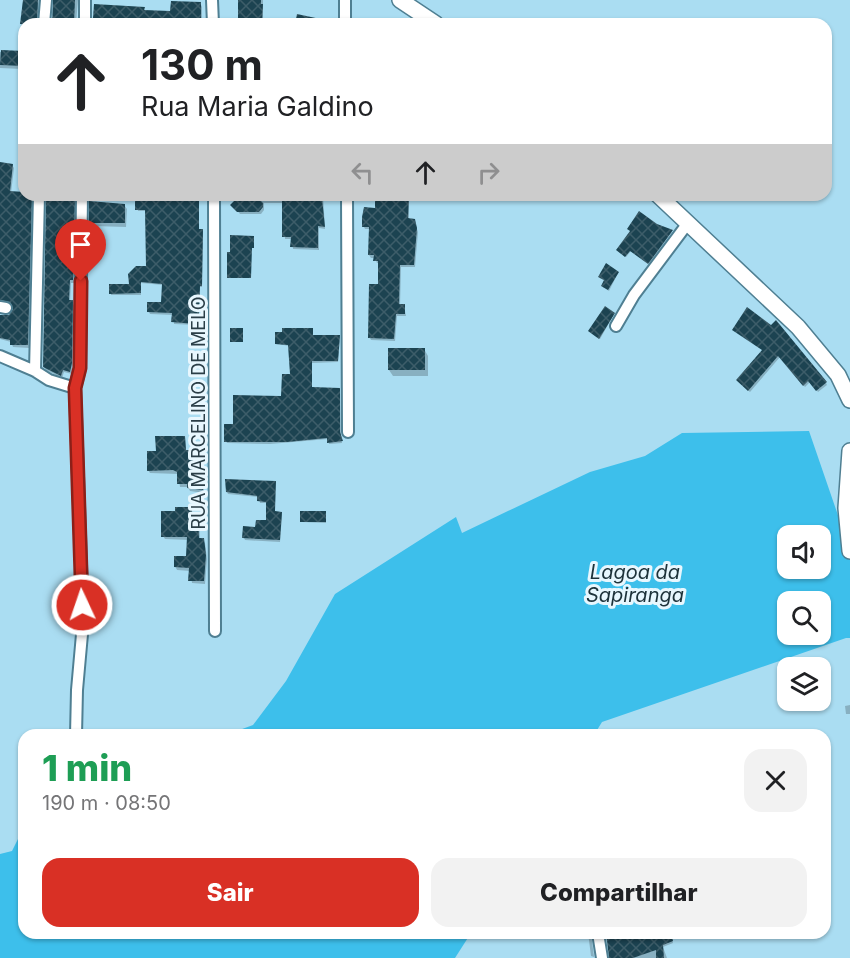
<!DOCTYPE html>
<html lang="pt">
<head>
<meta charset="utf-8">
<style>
  :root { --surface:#fff; --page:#f2f2f2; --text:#202124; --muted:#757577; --accent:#d93025 }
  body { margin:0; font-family:Inter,sans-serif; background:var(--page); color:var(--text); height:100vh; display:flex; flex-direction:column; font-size:22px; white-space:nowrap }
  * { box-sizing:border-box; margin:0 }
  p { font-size:20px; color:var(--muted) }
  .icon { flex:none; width:33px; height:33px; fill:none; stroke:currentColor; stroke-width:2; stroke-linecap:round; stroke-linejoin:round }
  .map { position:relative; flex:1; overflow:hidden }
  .side { position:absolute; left:18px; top:729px; width:813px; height:210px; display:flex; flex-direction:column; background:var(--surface); border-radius:18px; box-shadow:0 2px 4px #0004 }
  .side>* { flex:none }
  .top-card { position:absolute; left:18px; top:18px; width:814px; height:183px; border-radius:18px; box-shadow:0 2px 4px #0004; background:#fff; color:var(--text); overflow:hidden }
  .buttons { position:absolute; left:777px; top:525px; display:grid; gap:12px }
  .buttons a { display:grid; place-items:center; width:54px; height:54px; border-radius:12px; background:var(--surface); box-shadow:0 2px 4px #0004; font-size:30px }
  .pin { position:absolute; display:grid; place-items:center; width:51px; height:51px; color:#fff; margin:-62px -26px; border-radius:50% 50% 50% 0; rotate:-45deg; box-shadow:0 0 6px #0007 }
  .pin .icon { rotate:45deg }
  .me { position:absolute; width:66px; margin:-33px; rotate:357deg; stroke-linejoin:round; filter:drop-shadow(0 0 4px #0008) }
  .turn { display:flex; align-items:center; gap:21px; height:126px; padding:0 24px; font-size:27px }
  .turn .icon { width:78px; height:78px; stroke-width:2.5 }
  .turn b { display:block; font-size:42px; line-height:51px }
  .lanes { display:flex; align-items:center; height:57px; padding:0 24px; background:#0003; justify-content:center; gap:30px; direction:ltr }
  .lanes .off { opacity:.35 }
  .round { display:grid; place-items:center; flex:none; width:63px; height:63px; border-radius:18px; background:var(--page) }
  .summary { display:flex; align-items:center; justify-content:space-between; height:102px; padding:0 24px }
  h1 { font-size:36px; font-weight:800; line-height:45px; color:#1e9e55 }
  .button { display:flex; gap:12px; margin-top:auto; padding:12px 24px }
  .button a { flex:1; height:69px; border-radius:18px; background:var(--accent); color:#fff; font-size:24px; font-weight:800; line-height:69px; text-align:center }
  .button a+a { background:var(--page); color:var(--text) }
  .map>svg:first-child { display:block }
  .water { fill:#3dbfeb; fill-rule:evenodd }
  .shadow { fill:#0003 }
  .building { fill:url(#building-cross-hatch) }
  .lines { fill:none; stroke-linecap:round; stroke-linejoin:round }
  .street-casing { stroke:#4f7f92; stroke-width:14 }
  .secondary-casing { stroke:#4f7f92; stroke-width:18 }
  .street { stroke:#fff; stroke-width:10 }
  .secondary { stroke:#fff; stroke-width:15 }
  .route-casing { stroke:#8d1f18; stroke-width:15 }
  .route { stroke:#d93025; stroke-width:10 }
  .labels { text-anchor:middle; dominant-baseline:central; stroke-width:6; stroke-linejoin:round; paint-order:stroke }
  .street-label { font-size:18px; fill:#2a3e47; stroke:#e8f7fe }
  .water-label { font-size:20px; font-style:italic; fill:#1d323a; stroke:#e8f7fe }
</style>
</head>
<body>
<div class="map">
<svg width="850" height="958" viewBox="0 0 850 958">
  <defs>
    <pattern id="building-cross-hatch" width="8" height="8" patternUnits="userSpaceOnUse" patternTransform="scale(1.5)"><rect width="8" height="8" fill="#1c4351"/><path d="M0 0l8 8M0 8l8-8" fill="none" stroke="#3d5d69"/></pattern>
  </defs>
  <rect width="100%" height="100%" fill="#aaddf2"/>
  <path class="water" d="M809 431 841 524 850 521V638H846L602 722 594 735H226L253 725 286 681 335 594 456 517 462 533 590 472 645 456 682 433ZM788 536H820V568H788ZM788 602H820V634H788Z
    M24 827V933H471L455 958H0V854L12 851Z"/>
  <path class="shadow" d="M23 0H41L38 24H24V173L20 170 22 136 18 116 22 69 0 68V52H20Z
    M55 0H78L76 24H53Z
    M239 0H263V24H239Z
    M200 3 202 7V24H94L95 6 144 8 146 12H172Z
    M360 19H369L370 24H360Z
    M0 164 12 165 14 168 11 193H24V195L33 196 29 348 13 347 11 342 0 339V316L5 317 13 314 14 307 11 303H0Z
    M47 195H76L75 246H72V264L74 267V283H71L70 302 74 305 73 363 72 374 64 372 62 378 46 370 44 367Z
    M136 195H198L199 197V231L203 232 202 287H200L199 316 197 315 196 325 174 324V315L150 314 149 312 162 304 163 285 141 283V295H111V293L131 286 148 267 147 211H138Z
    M242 195H340H323L325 229 319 228V250L293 249 292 239H285L283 203H264V210L261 214H240L234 207Z
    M377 195H409V220H414L418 232 415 267H401L400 306H404L406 316H397L395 341 371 340 370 338 379 285 380 263H377L375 258H371L369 255 370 229H365L364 227 376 209Z
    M124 205 127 209 126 227 93 226 91 222Z
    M657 225 672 232 649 264 631 251 626 257 619 251Z
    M618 273 609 291 603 287 605 281 600 278Z
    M614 314 600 339 591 333Z
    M776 322 826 383 827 385 818 392 810 382 805 387 780 357 750 392 739 382 764 351 734 330 771 327Z
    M312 329 313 336H339L340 338 338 362 312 363V388L339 389 340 391 341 435 342 443 329 444 328 439 270 444 227 443 226 441 234 425 283 397 291 375 290 346 276 344Z
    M424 349 428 356V376H393L389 370Z
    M185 437 186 452 202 451 204 454V493L190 491 188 487H180L178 474 150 473 148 470 157 453Z
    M275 483V513H281L282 515 280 542 245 540 244 538 267 522 268 503H260L259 497 228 494 227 492Z
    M191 508 193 513H197L199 516 200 540 205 543 207 559 205 584 192 583 190 571 177 570 175 566 187 558 189 540 165 539 163 536 176 513Z
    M326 513V523L302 522Z
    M850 705V714H846L845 706Z
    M588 933H591L594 957 591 956Z
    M607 933H670L673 943 663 947 667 958H610Z"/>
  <path class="building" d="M23 0H38L37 24H20Z
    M53 0H75L74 23 52 24Z
    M238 0H261V4H263L262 23 245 24V22H238Z
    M171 1 201 2V19H196V24H125V19L93 18 94 4 145 7 144 10 170 11Z
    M297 14 325 20V24H295Z
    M1 50 24 51V66L0 65Z
    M0 162 13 164 10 191 24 192V195H32L28 345H10V340L0 338V315H9L13 309 10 302 0 300Z
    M46 195H75L74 244H71V262H74L73 280H70L69 300H73L72 363 70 372 63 370 61 376 43 367Z
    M135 195H199V229H203L202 286H200L199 314H197L196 324 171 322 172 313 147 312V302H161L162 284 141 282V293L109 294V284H129L128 274 136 266H146L145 210H135Z
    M240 195H255L263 203V207L259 212H237L230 205Z
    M282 195H315V198H322L325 227 318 226V248L290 247 291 237H282Z
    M375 195H409L408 218 415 219 417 228 414 265H400L399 304H405V314H396L394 339 368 338 369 284H378V261H373L374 255H368L369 227H362V217L364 207 375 208Z
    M89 201 125 204V223H89Z
    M639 211 657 224 673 230 648 264 630 251 625 257 616 250 630 231 627 229Z
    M230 235 254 236V248H252L251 278H227V252H230Z
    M606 263 619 272 608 290 601 286 604 280 598 277Z
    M605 306 615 313 599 339 588 331Z
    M747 307 771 325 776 320 827 382 816 391 808 381 803 386 778 356 748 391 736 380 762 350 732 330Z
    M230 328H243V342H230Z
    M282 328H313V335H340L338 361H312V387L340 388V432L343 441 327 443V438L287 442H224V424H233V395L281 396 282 374H290L288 345 275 344V332H282Z
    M388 348H425V370H388Z
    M155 436H185L186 450H203V490L187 488V484H177V472L173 470 147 471V451H156Z
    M225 479 276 481 275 511 282 512 280 540 242 538 243 526 255 527 256 520H266V502L257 501V496L226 492Z
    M175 507H192V512H198L199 538H204L206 555 204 581H188L189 568 174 567V556H186L187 537H161V511H175Z
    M300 511H326V522H300Z
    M606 933H671L673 941 663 945 664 958H656V950L633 958H609Z"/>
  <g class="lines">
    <g class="street-casing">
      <path id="street" d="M212 0 213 24
        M345 0V24
        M44 24 46 0
        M85 24V0
        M214 195 215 631
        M347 195 348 432
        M0 307 6 308
        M616 326 634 295 688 223
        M0 356 35 371 49 380 75 388
        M35 371 39 195
        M76 735 77 690 83 623 75 388 80 368 82 195
        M598 933 602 958"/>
    </g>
    <g class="secondary-casing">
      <path id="secondary" d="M400 0 436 24
        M658 195 798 327 838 375 850 400
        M850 451 846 508 850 551"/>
    </g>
    <use href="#street" class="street"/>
    <use href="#secondary" class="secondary"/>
  </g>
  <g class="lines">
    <g class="route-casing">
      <path id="route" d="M81 281 80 368 75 388 82 605"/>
    </g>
    <use href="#route" class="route"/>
  </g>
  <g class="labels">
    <g class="street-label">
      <text transform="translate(198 413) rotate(-90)">RUA MARCELINO DE MELO</text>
    </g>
    <g class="water-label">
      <text x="635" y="572">Lagoa da<tspan x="635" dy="23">Sapiranga</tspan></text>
    </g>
  </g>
</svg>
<div class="buttons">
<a><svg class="icon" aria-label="sound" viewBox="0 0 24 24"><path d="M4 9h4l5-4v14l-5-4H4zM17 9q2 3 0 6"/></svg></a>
<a><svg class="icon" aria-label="search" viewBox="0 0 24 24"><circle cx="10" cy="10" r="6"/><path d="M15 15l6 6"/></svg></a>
<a><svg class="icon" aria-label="layers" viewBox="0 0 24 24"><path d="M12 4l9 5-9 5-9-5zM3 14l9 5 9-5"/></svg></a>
</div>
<div class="pin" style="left:81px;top:281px;background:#d93025"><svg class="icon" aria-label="arrive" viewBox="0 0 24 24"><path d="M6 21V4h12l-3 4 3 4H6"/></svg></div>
<svg class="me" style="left:82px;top:605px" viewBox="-20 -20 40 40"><circle r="17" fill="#d93025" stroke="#fff" stroke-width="3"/><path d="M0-11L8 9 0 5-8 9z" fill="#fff"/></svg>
<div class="top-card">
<div class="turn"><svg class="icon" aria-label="ahead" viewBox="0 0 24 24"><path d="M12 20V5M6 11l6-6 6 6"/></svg><div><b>130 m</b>Rua Maria Galdino</div></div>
<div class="lanes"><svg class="icon off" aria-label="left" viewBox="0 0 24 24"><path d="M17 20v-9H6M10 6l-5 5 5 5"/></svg><svg class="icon" aria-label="ahead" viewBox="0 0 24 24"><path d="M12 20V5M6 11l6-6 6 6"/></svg><svg class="icon off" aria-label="right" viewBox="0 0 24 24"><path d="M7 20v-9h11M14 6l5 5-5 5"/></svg></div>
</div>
<section class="side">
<div class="summary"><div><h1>1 min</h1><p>190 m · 08:50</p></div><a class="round"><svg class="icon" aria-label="close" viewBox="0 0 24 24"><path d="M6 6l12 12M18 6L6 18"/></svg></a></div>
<div class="button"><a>Sair</a><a>Compartilhar</a></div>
</section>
</div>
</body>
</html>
